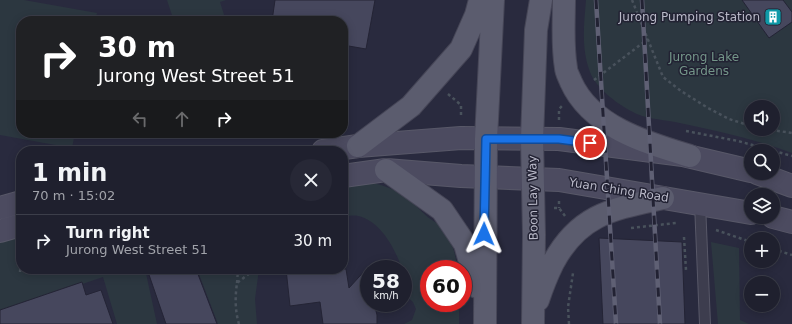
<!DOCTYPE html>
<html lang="en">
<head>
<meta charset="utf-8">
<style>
  :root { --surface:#1f202e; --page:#272836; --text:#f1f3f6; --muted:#a1a3aa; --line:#3c3e4a }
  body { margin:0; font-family:"DejaVu Sans",sans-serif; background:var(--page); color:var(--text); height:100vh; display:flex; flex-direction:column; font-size:15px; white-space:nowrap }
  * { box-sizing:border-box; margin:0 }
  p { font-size:13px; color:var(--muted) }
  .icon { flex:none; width:22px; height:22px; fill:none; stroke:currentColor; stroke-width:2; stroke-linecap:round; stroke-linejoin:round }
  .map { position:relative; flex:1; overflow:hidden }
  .details { position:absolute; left:16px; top:146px; width:332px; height:128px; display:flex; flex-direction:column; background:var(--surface); border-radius:16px; box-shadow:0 2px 10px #0003,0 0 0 1px var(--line) }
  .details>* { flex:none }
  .top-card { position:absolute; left:16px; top:16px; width:332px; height:122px; border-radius:16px; box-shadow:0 2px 10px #0003,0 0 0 1px var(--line); background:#202124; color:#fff; overflow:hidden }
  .tools { position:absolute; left:744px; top:100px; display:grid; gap:8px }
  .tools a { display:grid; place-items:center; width:36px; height:36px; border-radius:50%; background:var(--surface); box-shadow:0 2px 10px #0003,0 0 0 1px var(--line); font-size:20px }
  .speed { position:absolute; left:360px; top:260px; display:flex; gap:8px; font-size:20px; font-weight:700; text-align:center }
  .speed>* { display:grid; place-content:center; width:52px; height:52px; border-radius:50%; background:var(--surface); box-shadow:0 2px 10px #0003,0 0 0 1px var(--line); line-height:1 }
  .speed small { font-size:10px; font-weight:400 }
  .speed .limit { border:6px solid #d22; background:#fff; color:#111 }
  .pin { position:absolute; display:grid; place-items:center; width:34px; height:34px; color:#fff; margin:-17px; border:2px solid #fff; border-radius:50%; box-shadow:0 1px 4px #0007 }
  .me { position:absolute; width:44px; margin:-22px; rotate:1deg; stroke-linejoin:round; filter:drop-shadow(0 0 3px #0008) }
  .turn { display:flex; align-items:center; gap:14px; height:84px; padding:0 16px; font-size:18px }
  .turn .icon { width:52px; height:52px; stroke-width:2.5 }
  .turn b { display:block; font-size:28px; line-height:34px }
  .lanes { display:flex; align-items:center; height:38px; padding:0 16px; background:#0003; justify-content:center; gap:20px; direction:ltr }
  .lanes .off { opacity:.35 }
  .round { display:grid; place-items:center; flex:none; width:42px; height:42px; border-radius:21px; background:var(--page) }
  .summary { display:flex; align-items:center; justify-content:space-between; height:68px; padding:0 16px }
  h1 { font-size:24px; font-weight:800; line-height:30px }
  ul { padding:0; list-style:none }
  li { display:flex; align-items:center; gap:12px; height:52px; padding:0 16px; border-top:1px solid var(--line) }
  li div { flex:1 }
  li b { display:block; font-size:15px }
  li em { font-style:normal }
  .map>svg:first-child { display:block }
  .green { fill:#2c3740; fill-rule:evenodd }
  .building { fill:#46475d; stroke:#242435 }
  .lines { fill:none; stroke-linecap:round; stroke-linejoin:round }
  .lane-casing { stroke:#585868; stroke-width:12 }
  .secondary-casing { stroke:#585868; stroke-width:24 }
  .primary-casing { stroke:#464657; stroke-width:24 }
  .path { stroke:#49525c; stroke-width:2.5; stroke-dasharray:3 3; stroke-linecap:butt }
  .lane { stroke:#3d3d4e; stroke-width:10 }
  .secondary { stroke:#4c4b60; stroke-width:22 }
  .primary { stroke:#5b5c6e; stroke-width:22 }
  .rail-casing { stroke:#5f6074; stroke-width:4.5 }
  .rail { stroke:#223; stroke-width:3; stroke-dasharray:9; stroke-linecap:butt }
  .route-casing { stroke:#114b97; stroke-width:10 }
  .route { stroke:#1a73e8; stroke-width:7 }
  .labels { text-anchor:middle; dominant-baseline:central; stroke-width:3; stroke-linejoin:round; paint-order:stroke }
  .poi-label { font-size:12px; fill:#b9b9c8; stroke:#223; text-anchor:end }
  .park-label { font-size:12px; fill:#749689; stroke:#223 }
  .street-label { font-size:12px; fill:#b9b9c8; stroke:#223 }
</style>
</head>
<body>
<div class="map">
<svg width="792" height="324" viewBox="0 0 792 324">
  <rect width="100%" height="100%" fill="#292a3e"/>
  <path class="green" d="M0 0H24L97 13 95 21H21V133H75L72 148 0 135Z
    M167 0H226L220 2 226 21H174Z
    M586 0H792V153C755 139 714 130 675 122 659 119 645 119 631 111 616 103 596 88 590 72 581 48 584 25 586 0ZM751 107H773V129H751Z
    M343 177C363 180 384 184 402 194 416 202 425 220 441 224 450 238 456 251 457 269H429V303H459V324H404L412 320 416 309 413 302 406 296 403 269H402C396 250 380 220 358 216 354 215 347 216 343 217Z
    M21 225V269H145L157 324H117L103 277 0 312V231Z
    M711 242 739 248 740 320 749 324H718Z
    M197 269H259L255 299 257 324H218Z"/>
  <path class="building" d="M275 0H375L366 49 343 45V21H272Z
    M742 0H783L792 12V22L769 38Z
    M599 238 682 242 685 324H603Z
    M369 266V303H374L377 315V324H323L320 302 290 306 286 269H346L349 288Z
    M147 269H196L217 324H166Z
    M82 282 86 295 101 290 113 324H0V310Z"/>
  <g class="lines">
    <g class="lane-casing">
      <path id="lane" d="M700 203 705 324"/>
    </g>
    <g class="secondary-casing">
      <path id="secondary" d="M323 151 358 146 461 138 559 139 683 155 751 171
        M757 173 792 186
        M343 176 386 170 461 176 559 180 751 213
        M0 208 21 202
        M773 217 792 222
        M0 231 21 225"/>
    </g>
    <g class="primary-casing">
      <path id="primary" d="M564 0C564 22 562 45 566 68 566 72 569 77 571 82 591 127 647 143 690 156
        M358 146 411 106 461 49 476 15 480 0
        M386 170 442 210 465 244 477 287
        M538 300C542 288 547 275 553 263 579 214 613 209 663 198
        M485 324 486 139 493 0
        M533 324 534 235 532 139 536 30 541 0"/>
    </g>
    <path class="path" d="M632 0 663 77 681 91 708 108 729 119 751 126
      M594 80 648 39
      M448 94 461 105V117
      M559 120V109L562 106
      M765 129 792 133
      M686 131 738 141 792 156
      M559 201V208
      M554 208H559L565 216
      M631 228 676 223
      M716 230 751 242
      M684 237 686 270
      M773 249 792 255
      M20 272 21 259
      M237 283 238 270
      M239 324C235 311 235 297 237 283L255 269
      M569 324 568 307 573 273"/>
    <use href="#lane" class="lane"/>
    <use href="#secondary" class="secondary"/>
    <use href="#primary" class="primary"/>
    <g class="rail-casing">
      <path id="rail" d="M596 0 616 324
        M642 0 660 324"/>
    </g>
    <use href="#rail" class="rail"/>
  </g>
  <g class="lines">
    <g class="route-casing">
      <path id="route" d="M484 234 486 139H559L590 143"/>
    </g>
    <use href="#route" class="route"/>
  </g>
  <defs>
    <g id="building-square" transform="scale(0.9)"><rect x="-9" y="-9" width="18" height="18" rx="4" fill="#0f9aa8" stroke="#223"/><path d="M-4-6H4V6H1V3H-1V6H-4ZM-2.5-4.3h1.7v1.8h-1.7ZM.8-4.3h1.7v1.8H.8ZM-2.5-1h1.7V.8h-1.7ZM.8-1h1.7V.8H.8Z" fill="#fff"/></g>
  </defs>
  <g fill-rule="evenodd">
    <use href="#building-square" x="773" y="17"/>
  </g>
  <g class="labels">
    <g class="poi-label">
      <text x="760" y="17">Jurong Pumping Station</text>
    </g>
    <g class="park-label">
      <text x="704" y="57">Jurong Lake<tspan x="704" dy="14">Gardens</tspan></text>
    </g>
    <g class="street-label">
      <text transform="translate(619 190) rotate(9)">Yuan Ching Road</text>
      <text transform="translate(533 198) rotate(-91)">Boon Lay Way</text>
    </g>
  </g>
</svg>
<div class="tools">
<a><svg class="icon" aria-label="sound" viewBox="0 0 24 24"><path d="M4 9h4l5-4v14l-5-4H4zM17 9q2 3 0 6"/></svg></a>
<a><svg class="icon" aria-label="search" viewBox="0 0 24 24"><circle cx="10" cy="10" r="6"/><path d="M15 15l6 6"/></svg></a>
<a><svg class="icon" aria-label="layers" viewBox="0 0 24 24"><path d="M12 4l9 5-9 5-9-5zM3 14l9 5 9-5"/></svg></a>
<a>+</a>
<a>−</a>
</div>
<div class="speed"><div>58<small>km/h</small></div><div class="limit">60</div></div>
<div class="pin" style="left:590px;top:143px;background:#d93025"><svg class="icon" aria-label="arrive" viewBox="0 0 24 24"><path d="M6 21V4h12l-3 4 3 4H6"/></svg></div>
<svg class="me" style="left:484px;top:234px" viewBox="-20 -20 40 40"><path d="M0-17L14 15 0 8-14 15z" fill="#1a73e8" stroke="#fff" stroke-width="4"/></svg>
<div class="top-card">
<div class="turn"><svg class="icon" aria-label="right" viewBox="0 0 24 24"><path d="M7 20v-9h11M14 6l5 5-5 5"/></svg><div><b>30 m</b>Jurong West Street 51</div></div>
<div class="lanes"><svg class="icon off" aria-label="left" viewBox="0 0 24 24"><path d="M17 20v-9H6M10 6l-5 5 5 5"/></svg><svg class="icon off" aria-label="ahead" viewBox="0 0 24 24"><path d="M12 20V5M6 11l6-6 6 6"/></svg><svg class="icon" aria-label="right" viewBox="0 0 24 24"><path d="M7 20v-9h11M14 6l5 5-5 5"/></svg></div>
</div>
<section class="details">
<div class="summary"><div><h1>1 min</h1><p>70 m · 15:02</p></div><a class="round"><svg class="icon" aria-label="close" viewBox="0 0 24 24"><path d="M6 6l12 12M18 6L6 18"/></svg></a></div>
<ul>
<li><svg class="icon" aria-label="right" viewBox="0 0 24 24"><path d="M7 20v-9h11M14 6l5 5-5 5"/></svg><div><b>Turn right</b><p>Jurong West Street 51</p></div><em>30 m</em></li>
</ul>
</section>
</div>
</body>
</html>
